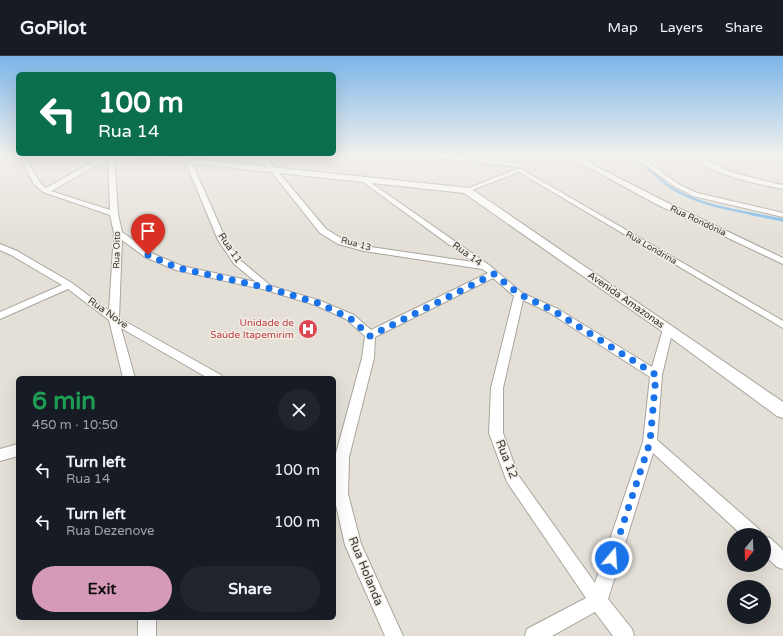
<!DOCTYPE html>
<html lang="en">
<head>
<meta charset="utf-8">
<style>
  :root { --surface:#171b24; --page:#20242c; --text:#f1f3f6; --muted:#9ea1a6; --line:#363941; --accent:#d69ab9 }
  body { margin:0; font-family:"Varela Round",sans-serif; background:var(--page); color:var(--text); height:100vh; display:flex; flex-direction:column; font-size:15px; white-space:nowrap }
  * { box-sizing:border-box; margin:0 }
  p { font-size:13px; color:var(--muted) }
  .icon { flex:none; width:22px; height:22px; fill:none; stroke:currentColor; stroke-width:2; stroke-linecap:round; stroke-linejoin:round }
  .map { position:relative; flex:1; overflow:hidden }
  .panel { position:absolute; left:16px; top:320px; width:320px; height:244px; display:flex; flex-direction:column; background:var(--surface); border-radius:6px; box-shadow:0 4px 16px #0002 }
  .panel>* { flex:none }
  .hud { position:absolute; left:16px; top:16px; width:320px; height:84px; border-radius:6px; box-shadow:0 4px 16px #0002; background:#0b6e4f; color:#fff; overflow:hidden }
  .needle { width:26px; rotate:199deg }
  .controls { position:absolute; left:727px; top:472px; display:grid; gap:8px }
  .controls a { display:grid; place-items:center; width:44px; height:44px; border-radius:50%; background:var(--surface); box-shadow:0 4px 16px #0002; font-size:20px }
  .pin { position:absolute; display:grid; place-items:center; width:34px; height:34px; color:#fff; margin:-41px -17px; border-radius:50% 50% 50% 0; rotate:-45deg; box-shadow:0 0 4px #0007 }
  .pin .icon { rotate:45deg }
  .me { position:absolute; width:44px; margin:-22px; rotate:18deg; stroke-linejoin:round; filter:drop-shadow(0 0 3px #0008) }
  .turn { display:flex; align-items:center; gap:14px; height:84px; padding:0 16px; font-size:18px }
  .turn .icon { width:52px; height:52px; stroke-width:2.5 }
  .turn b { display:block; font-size:28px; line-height:34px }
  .round { display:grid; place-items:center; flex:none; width:42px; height:42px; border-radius:21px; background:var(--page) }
  .headline { display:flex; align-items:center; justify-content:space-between; height:68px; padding:0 16px }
  h1 { font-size:24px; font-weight:700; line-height:30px; color:#1e9e55 }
  .action { display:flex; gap:8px; margin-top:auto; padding:8px 16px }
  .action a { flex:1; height:46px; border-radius:24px; background:var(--accent); color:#111; font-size:16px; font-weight:700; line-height:46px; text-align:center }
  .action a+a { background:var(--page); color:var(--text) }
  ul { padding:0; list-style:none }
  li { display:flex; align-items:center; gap:12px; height:52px; padding:0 16px }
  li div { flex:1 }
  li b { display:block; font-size:15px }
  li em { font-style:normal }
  header { display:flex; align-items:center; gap:24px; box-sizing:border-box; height:56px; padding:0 20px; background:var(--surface); border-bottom:1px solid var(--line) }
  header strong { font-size:19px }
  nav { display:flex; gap:22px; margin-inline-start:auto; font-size:14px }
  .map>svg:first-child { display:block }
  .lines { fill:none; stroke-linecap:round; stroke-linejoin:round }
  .stream-far1 { stroke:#77b7e8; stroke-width:2.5 }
  .stream { stroke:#77b7e8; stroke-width:3 }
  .street-casing { stroke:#a8a59d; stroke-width:2 }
  .secondary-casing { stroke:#a8a59d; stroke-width:2 }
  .street { fill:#fff; fill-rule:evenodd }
  .secondary { fill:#fff; fill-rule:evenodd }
  .route { stroke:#1a73e8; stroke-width:7; stroke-dasharray:0 12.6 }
  .labels { text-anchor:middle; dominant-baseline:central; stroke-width:3; stroke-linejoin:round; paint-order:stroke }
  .far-street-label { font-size:9px; fill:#373532; stroke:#f1eee5 }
  .street-label { font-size:10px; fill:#373532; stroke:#f1eee5 }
  .health-label { font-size:10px; fill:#be3a42; stroke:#f1eee5; text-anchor:end }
  .near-street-label { font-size:12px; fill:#373532; stroke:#f1eee5 }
</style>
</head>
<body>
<header>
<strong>GoPilot</strong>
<nav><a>Map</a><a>Layers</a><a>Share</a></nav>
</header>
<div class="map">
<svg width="783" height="580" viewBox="0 0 783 580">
  <rect width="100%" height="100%" fill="#e4e0d8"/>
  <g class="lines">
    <path class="stream-far1" d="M632 100C646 109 657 122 670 131 696 148 728 153 758 159"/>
    <path class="stream" d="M752 158 783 164"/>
    <g class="street-casing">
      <path id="street" d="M19 100H25L26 102 31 100H40L28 106 40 127 46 132 104 100H114L118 158 122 176 151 197 182 210 256 226 234 208 218 184 183 100H189L226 184 240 204 271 230 321 245 354 259 371 274 488 217 482 213 364 195 338 188 320 177 259 100H265L326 173 344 184 364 190 473 206 359 123 364 122 489 209 522 237 558 253 652 311 663 273 664 271H672L673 273 662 319 657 384 760 474 762 479H742L653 397 608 543 632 573 634 580H613L595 556 552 580H525L527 573 586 542 507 426 489 377 491 332 514 240 493 222 375 281 374 302 349 401 348 438 361 488 403 580H385L345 489 334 440 335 401 362 302 365 280 346 263 315 249 266 234 176 214 145 201 122 184 119 262 221 319 223 322H208L121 272 135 322H123L109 264 68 233 0 263V256L62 229 11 199 0 194V188L17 195 72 227 109 255 114 177 110 159 43 136 34 128ZM108 103 110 154 51 135ZM523 244 550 257 650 321 643 386 595 527 518 419 503 377V332Z
        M419 100H445L518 107 521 109 518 111Z
        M568 100H576L662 144 783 202V208L656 148Z
        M633 100H640L678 128 697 137 783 157V161L693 140 674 130Z
        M691 100C704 100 716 110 729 115 746 121 765 125 783 129V133C753 127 716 120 691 100Z
        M759 100H771L783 103V107Z
        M517 113H521L783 265V272L519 116 469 135 464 134Z
        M18 388V400L0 405V393Z
        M764 480 770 482 783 494V513L777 511 764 499Z
        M138 562H156V580H138Z"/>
    </g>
    <g class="secondary-casing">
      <path id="secondary" d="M136 100H167L470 132 783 346V362L777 360 663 276 464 137 140 102Z"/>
    </g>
    <use href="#street" class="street"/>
    <use href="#secondary" class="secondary"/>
  </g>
  <linearGradient id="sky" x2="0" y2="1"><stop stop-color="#7bb5e8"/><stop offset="0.55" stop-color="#f3f1ed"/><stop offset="1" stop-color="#f3f1ed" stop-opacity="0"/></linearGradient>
  <rect width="783" height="182" fill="url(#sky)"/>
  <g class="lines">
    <path class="route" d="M148 199 178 212 268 232 318 247 350 262 370 280 494 218 519 238 554 255 656 319 650 386 612 502"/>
  </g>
  <defs>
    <g id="hospital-disc" transform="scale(1)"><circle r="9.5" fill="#e0444e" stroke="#f1eee5"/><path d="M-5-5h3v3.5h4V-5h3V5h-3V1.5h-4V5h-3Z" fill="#fff"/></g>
  </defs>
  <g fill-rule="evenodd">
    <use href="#hospital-disc" x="308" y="273"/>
  </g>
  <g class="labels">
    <g class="far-street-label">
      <text transform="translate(698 165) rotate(25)">Rua Rondônia</text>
      <text transform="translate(356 188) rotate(15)">Rua 13</text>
      <text transform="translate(651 192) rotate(30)">Rua Londrina</text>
      <text transform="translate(117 194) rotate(-89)">Rua Oito</text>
    </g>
    <g class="street-label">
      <text transform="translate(230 192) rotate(56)">Rua 11</text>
      <text transform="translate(467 198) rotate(36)">Rua 14</text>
      <text transform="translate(626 244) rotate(35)">Avenida Amazonas</text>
      <text transform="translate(108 257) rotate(35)">Rua Nove</text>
    </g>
    <g class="health-label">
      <text x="294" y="267">Unidade de<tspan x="294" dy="12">Saúde Itapemirim</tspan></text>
    </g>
    <g class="near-street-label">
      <text transform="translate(507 403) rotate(68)">Rua 12</text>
      <text transform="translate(366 515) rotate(68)">Rua Holanda</text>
    </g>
  </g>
</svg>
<div class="controls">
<a><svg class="needle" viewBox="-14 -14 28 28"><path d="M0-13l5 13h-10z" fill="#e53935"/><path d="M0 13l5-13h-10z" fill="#9ea1a6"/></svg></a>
<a><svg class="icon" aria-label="layers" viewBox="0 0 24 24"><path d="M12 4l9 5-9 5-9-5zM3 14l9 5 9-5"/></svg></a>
</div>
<div class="pin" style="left:148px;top:199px;background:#d93025"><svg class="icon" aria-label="arrive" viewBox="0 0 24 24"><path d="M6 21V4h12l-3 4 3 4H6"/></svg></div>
<svg class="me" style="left:612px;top:502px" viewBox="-20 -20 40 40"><circle r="17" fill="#1a73e8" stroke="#fff" stroke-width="3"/><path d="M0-11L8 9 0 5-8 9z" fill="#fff"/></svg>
<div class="hud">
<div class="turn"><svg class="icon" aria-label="left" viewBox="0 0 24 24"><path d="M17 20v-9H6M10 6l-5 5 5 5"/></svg><div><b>100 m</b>Rua 14</div></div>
</div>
<section class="panel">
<div class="headline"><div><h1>6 min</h1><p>450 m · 10:50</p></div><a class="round"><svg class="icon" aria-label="close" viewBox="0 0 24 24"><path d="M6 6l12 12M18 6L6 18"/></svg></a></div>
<ul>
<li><svg class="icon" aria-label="left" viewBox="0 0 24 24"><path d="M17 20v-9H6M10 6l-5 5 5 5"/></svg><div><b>Turn left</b><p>Rua 14</p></div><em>100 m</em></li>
<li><svg class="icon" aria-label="left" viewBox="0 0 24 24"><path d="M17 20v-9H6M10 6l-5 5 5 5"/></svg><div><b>Turn left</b><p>Rua Dezenove</p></div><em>100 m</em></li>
</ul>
<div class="action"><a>Exit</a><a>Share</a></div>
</section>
</div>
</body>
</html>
